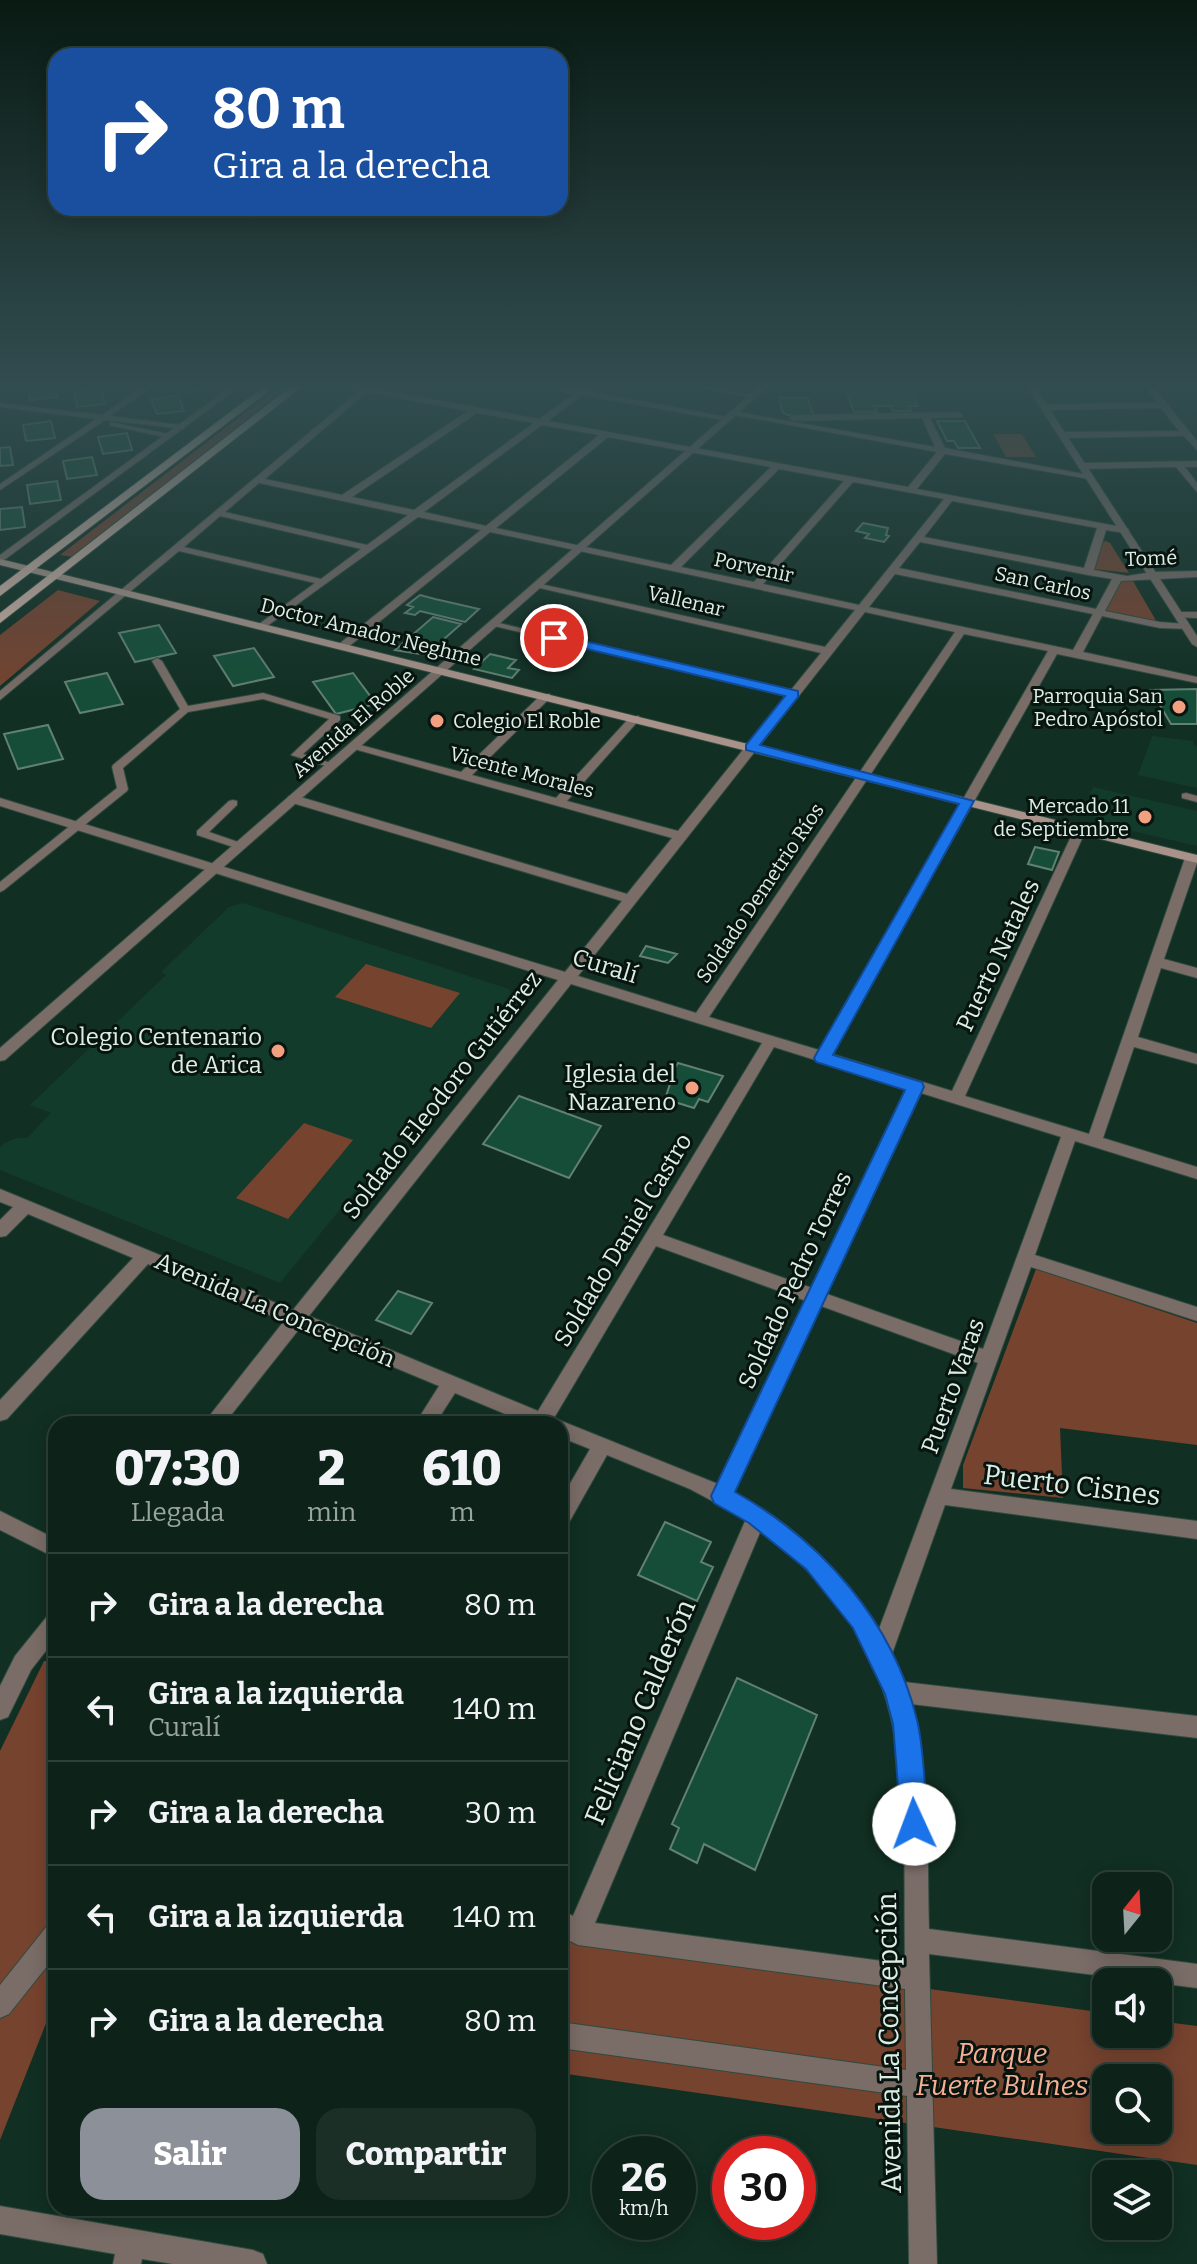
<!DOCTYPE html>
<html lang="es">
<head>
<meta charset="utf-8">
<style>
  :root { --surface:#0d231a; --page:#1b2f27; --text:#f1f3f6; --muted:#9aa4a2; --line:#2d4039; --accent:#8c9099 }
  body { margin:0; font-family:Bitter,serif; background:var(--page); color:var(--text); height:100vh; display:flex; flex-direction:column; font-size:30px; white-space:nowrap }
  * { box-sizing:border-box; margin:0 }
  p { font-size:26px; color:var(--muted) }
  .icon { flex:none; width:44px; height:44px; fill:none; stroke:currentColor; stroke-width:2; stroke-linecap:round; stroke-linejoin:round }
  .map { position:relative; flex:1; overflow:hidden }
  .side { position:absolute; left:48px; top:1416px; width:520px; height:800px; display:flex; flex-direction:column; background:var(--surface); border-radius:24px; box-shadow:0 4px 20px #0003,0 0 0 2px var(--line) }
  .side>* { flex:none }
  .guide { position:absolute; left:48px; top:48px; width:520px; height:168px; border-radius:24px; box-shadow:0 4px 20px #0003,0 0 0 2px var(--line); background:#1a4fa0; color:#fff; overflow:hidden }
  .needle { width:52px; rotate:18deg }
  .controls { position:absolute; left:1092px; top:1872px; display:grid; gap:16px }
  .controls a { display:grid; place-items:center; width:80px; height:80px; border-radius:16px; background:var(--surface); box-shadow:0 4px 20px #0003,0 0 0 2px var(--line); font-size:40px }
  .speed { position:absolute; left:592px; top:2136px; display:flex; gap:16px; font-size:40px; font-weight:700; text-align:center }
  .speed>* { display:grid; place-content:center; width:104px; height:104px; border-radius:50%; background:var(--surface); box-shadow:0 4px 20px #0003,0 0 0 2px var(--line); line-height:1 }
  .speed small { font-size:20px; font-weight:400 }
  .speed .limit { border:12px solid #d22; background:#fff; color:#111 }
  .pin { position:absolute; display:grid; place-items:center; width:68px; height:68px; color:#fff; margin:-34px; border:4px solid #fff; border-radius:50%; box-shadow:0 2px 8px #0007 }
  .me { position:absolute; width:88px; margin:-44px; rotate:358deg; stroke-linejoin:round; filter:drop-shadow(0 0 6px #0008) }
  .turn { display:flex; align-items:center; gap:28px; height:168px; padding:0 32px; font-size:36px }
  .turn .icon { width:104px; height:104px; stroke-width:2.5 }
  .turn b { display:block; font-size:56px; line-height:68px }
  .eta { display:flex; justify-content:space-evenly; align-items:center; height:136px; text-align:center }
  .eta b { font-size:48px; font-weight:800; line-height:56px }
  .primary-button { display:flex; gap:16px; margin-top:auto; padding:16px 32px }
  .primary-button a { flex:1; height:92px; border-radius:24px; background:var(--accent); color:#fff; font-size:32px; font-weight:800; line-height:92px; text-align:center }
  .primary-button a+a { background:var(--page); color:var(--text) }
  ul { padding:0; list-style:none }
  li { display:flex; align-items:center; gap:24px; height:104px; padding:0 32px; border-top:2px solid var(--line) }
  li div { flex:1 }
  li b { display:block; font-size:30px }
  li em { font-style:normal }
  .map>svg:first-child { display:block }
  .built { fill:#133b2b }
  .green { fill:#76432f; fill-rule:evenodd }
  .building { fill:#154d38; stroke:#628173; stroke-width:2 }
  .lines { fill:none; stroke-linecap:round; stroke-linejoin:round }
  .service-casing { stroke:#2e4a3e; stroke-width:2 }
  .minor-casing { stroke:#2e4a3e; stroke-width:2 }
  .tertiary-casing { stroke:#2e4a3e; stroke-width:2 }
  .secondary-casing { stroke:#2e4a3e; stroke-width:2 }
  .primary-casing { stroke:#2e4a3e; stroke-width:2 }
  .service { fill:#7a6c67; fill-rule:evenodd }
  .minor { fill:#7a6c67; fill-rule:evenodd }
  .tertiary { fill:#7a6c67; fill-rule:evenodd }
  .secondary { fill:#a8928a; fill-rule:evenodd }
  .primary { fill:#ccb0a5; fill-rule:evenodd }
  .route { fill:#1a73e8; stroke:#114b97; stroke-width:2 }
  .poi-dot { fill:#f2a080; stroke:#08140f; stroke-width:3 }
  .labels { text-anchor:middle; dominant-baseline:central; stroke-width:6; stroke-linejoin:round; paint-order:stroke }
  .far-street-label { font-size:20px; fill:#ddeee5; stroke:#08140f }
  .far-poi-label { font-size:20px; fill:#ddeee5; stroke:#08140f; text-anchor:end }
  .street-label { font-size:24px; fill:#ddeee5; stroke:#08140f }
  .poi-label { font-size:24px; fill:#ddeee5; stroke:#08140f; text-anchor:end }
  .near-street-label { font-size:28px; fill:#ddeee5; stroke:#08140f }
  .near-park-label { font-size:28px; font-style:italic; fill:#f6af93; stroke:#08140f }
</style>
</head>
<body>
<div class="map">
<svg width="1197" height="2264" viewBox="0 0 1197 2264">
  <rect width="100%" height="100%" fill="#112f23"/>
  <path class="built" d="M1152 736 1194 741 1193 745 1197 746V788L1138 775Z
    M1093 787 1197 811V846L1102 824 1104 819 1081 814Z
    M243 903 509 989 513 997 280 1283 0 1170V1147L3 1144 16 1138H27L51 1113 30 1105 166 975 161 972 229 907Z"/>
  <path class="green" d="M281 385 289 386 73 557 60 555Z
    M993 434H1022L1036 457H1006Z
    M1106 541 1110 543 1129 573 1094 569 1103 542Z
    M1119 580 1133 581 1158 624 1105 614Z
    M58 590 100 601 0 686V635Z
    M366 964 460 993 431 1028 335 997Z
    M304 1123 353 1140 288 1219 236 1198Z
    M1036 1269 1197 1323V1445L1060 1428 1063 1498 963 1488V1465Z
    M44 1661H56V1998L0 2140V1751Z
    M560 1930 583 1942 1106 2013V2034H1158V2021L1197 2026V2165L560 2073ZM1106 2078H1158V2130H1106Z"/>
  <path class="building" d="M27 385H55L57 397 30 400Z
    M186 385H214L215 389 189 392Z
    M844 385H863L865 389 899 385 901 389H910L918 406H909L911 411H893L891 406H874L877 412H854Z
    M101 389 105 404 77 407 74 392Z
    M178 395 184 411 157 414 151 399Z
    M779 398H808L813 415H787L783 413Z
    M51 421 55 438 26 441 23 425Z
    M937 421H965L980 448H958L954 441H947Z
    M127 433 132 450 103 454 98 437Z
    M10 447 13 465 0 466V448Z
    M92 457 97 475 67 479 63 461Z
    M57 481 61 500 30 504 27 485Z
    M22 507 25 527 0 530V509Z
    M863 523 888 528 886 535 889 536 884 542 865 538 869 534 856 531Z
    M420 595 435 599 479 609 465 622 420 611 415 615 405 613 413 607 407 605Z
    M433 617 461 624 426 655 395 650Z
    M159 625 176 653 135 662 119 633Z
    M254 648 274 677 233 686 214 656Z
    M490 654 516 660 508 668 519 670 512 678 474 669Z
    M107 673 123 704 80 713 65 682Z
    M353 673 376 704 336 714 313 682Z
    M1197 689V724H1171L1151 690Z
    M48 725 63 759 18 769 4 734Z
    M1035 847 1059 852 1052 870 1028 864Z
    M646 946 677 954 668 963 640 956Z
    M678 1063 723 1076 708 1102 699 1099 694 1108 665 1099 670 1084 666 1082Z
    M519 1096 601 1126 569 1178 483 1144Z
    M398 1291 432 1303 411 1334 376 1320Z
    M665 1522 711 1542 701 1562 713 1567 697 1601 638 1575Z
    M737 1678 817 1715 755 1870 704 1844 697 1863 670 1849 679 1828 672 1824Z"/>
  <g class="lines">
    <g class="service-casing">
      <path id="service" d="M146 385H155L110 416 181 425 185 427 184 429 105 420 0 490V484L96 419 0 407V403L102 415Z
        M110 422 169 434 173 436 169 438 113 426H110Z
        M157 658 162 661 188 706 263 693 340 716V720L303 754 337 765 332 768 291 755 329 719 263 699 188 712 123 768 128 789 127 791 4 890 0 892V882L117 788 112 767 113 765 180 709 152 661Z
        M1186 793 1197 796V802L1182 798V794Z
        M233 800 237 801V805L209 832 244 844V848H236L197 835V831L229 801Z"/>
    </g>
    <g class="minor-casing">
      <path id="minor" d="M233 385H242L0 563V555Z
        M338 385H372V388L539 419 574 394 532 385 579 390 586 385H595L588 391 732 418 728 421 582 395 548 421 908 487 937 452 729 414 733 411 935 447 922 418 793 421 789 418 793 415 959 412 963 415 962 417 930 418 945 448 1094 476 1089 479 945 454 917 489 1127 528 1129 530 1124 533 1106 530 1094 570 1127 576 1152 572 1197 571V577L1121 581 1105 611 1160 622 1186 624 1191 627 1190 629 1160 628 1102 616 1083 652 1197 677V683L1057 654 832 1054 952 1091 1074 830 1080 826 1085 827 1086 830 965 1096 1089 1134 1185 858 1192 854 1197 856V863L1164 959 1197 968V978L1161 968 1138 1037 1197 1054V1064L1134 1047 1103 1138 1197 1167V1179L1075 1141 1035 1255 1197 1307V1321L1031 1267 951 1489 1197 1521V1539L945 1505 892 1654 904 1682 1197 1716V1738L911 1704C931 1777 927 1855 929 1929L1197 1964V1988L929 1954 937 2264H909L907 2096 560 2048V2022L906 2070 905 1989 578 1945 560 1936V1910L573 1916 746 1519 690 1489 607 1455 567 1526 560 1529V1501L590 1449 560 1437V1424H529L455 1393 435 1424H415L439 1386 300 1328 224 1424H203L284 1321 148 1264 7 1419 0 1421V1400L133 1258 28 1214 6 1236 0 1237V1220L13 1207 0 1202V1189L293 1310 558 980 0 806V798L565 972 622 901 289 802 287 799 289 796H297L627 894 672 838 347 747 353 743 461 772 542 694H550V698L472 775 556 798 631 716H639V720L567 801 678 831 786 696 490 625V621L791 690 821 653 531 586 536 583 825 647 855 610 490 532 347 648H339V644L481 530 418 517 263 629 258 626 259 624 315 583 179 551 0 700V691L359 391ZM367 392 468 411 342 495 265 479ZM477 413 534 423 414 510 352 497ZM542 425 599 435 486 526 424 512ZM608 437 771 467 671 565 496 528ZM779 469 844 481 754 582 681 567ZM853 482 944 499 859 605 763 584ZM259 483 408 515 367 545 225 512ZM952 501 1097 528 1084 568 924 537ZM220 516 361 549 321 579 184 547ZM920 542 1088 575 1112 579 1096 609 899 568ZM895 574 1093 614 1073 650 869 607ZM865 612 955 632 696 1013 578 976ZM964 634 1048 651 819 1050 709 1017ZM571 984 762 1043 538 1411 309 1316ZM774 1047 907 1089 812 1288 663 1235ZM921 1093 1061 1137 983 1349 827 1294ZM656 1246 806 1301 718 1484 554 1418ZM821 1306 978 1363 879 1629C842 1571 795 1524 734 1492ZM761 1530C923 1655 902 1781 905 1964L595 1923Z
        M686 385H703L757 396 753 398Z
        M1144 385H1152L1197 441V450L1184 436 1062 438 1058 435 1062 432 1179 431 1161 408 1044 410 1040 407 1044 404 1158 403Z
        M1197 461V467H1185L1197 483V492L1176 467 1082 469 1078 466 1082 463Z
        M1179 612H1197V618L1175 617 1174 615Z
        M0 1511 56 1539V1558L0 1530Z
        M56 1611V1638L31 1670 8 1717 0 1720V1686L15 1656 49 1614Z
        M56 1923V1955L9 2014 0 2018V1985L47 1926Z
        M0 2206 253 2250 263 2254 267 2264H173L142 2259 141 2264H113L115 2254 0 2234Z"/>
    </g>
    <g class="tertiary-casing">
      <path id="tertiary" d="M761 385H770L5 1060 0 1061V1048Z
        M1026 385H1034L1197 636V647L1192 644Z"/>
    </g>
    <g class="secondary-casing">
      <path id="secondary" d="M0 559 1197 855V863L0 565Z"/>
    </g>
    <g class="primary-casing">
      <path id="primary" d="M266 385H277L0 596V586Z
        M293 385H304L0 623V613Z"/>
    </g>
    <use href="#service" class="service"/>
    <use href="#minor" class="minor"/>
    <use href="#tertiary" class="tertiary"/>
    <use href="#secondary" class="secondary"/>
    <use href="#primary" class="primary"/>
  </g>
  <linearGradient id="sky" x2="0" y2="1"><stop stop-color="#091a13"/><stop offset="0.55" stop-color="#324d50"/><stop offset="1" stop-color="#324d50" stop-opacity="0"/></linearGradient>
  <rect width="1197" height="702" fill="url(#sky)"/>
  <path class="route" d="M554 634 798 691V697L760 745 974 801 833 1055 922 1082 924 1087 735 1492C822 1541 893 1621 917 1720 925 1753 924 1790 928 1824L924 1834 914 1837 905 1834 901 1824 893 1724 885 1694 853 1628 806 1569 749 1523 714 1503 711 1496 905 1090 816 1062 814 1058 959 804 746 750V745L785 696 549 640 547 638Z"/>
  <g class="poi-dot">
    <circle cx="1179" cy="707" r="8"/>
    <circle cx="437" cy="721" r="8"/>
    <circle cx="1145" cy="817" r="8"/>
    <circle cx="278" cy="1051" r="8"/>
    <circle cx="692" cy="1088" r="8"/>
  </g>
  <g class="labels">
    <g class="far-street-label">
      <text transform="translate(1151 558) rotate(-2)">Tomé</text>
      <text transform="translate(754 567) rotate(12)">Porvenir</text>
      <text transform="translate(1043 583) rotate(12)">San Carlos</text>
      <text transform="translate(686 601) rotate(13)">Vallenar</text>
      <text transform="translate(371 632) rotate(14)">Doctor Amador Neghme</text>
      <text transform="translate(353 723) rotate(-41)">Avenida El Roble</text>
      <text transform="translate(522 772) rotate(15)">Vicente Morales</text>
      <text transform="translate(760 893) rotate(-56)">Soldado Demetrio Ríos</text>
    </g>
    <g class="far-poi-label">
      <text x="1163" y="696">Parroquia San<tspan x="1163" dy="23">Pedro Apóstol</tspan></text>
      <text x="453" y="721" text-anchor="start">Colegio El Roble</text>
      <text x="1129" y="806">Mercado 11<tspan x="1129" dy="23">de Septiembre</tspan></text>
    </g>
    <g class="street-label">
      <text transform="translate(998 955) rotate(-65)">Puerto Natales</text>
      <text transform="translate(605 966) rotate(17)">Curalí</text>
      <text transform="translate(442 1095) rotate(-52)">Soldado Eleodoro Gutiérrez</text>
      <text transform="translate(623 1240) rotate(-59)">Soldado Daniel Castro</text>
      <text transform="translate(795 1280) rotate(-65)">Soldado Pedro Torres</text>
      <text transform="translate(275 1310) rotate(23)">Avenida La Concepción</text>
      <text transform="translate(953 1386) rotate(-70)">Puerto Varas</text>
    </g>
    <g class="poi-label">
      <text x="262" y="1037">Colegio Centenario<tspan x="262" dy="28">de Arica</tspan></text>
      <text x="676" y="1074">Iglesia del<tspan x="676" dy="28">Nazareno</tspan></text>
    </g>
    <g class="near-street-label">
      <text transform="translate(1072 1485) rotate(7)">Puerto Cisnes</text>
      <text transform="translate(640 1712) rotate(-67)">Feliciano Calderón</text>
      <text transform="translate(889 2043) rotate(-91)">Avenida La Concepción</text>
    </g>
    <g class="near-park-label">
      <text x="1002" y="2053">Parque<tspan x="1002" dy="32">Fuerte Bulnes</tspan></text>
    </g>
  </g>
</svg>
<div class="controls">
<a><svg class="needle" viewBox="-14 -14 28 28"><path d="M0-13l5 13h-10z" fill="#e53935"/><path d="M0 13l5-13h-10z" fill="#9aa4a2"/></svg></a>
<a><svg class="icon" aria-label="sound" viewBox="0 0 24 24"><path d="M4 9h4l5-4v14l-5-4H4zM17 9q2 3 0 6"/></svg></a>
<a><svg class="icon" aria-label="search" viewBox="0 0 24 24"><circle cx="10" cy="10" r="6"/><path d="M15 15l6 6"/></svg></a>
<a><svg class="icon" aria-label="layers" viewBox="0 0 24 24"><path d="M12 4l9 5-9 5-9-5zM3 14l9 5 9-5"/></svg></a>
</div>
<div class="speed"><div>26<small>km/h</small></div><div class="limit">30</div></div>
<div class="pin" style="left:554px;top:638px;background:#d93025"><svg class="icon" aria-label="arrive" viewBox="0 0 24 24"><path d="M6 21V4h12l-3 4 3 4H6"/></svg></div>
<svg class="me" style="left:914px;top:1824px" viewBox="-20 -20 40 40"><circle r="19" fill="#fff"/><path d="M0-13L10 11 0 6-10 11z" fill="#1a73e8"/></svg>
<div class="guide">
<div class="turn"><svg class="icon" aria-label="right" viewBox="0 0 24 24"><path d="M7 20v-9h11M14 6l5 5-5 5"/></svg><div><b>80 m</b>Gira a la derecha</div></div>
</div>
<section class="side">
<div class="eta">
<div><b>07:30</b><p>Llegada</p></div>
<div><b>2</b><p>min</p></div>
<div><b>610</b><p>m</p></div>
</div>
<ul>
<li><svg class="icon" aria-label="right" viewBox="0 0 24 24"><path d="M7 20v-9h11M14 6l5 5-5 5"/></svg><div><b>Gira a la derecha</b></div><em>80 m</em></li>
<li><svg class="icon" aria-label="left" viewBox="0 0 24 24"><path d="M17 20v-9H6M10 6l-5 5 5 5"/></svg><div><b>Gira a la izquierda</b><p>Curalí</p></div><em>140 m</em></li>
<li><svg class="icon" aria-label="right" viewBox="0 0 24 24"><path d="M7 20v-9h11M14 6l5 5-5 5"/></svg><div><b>Gira a la derecha</b></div><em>30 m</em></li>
<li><svg class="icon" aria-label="left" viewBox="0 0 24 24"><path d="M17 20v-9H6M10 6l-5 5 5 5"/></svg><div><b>Gira a la izquierda</b></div><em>140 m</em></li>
<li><svg class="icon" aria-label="right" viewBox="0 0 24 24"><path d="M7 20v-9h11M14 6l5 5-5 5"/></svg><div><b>Gira a la derecha</b></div><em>80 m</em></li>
</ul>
<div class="primary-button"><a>Salir</a><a>Compartir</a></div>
</section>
</div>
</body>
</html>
